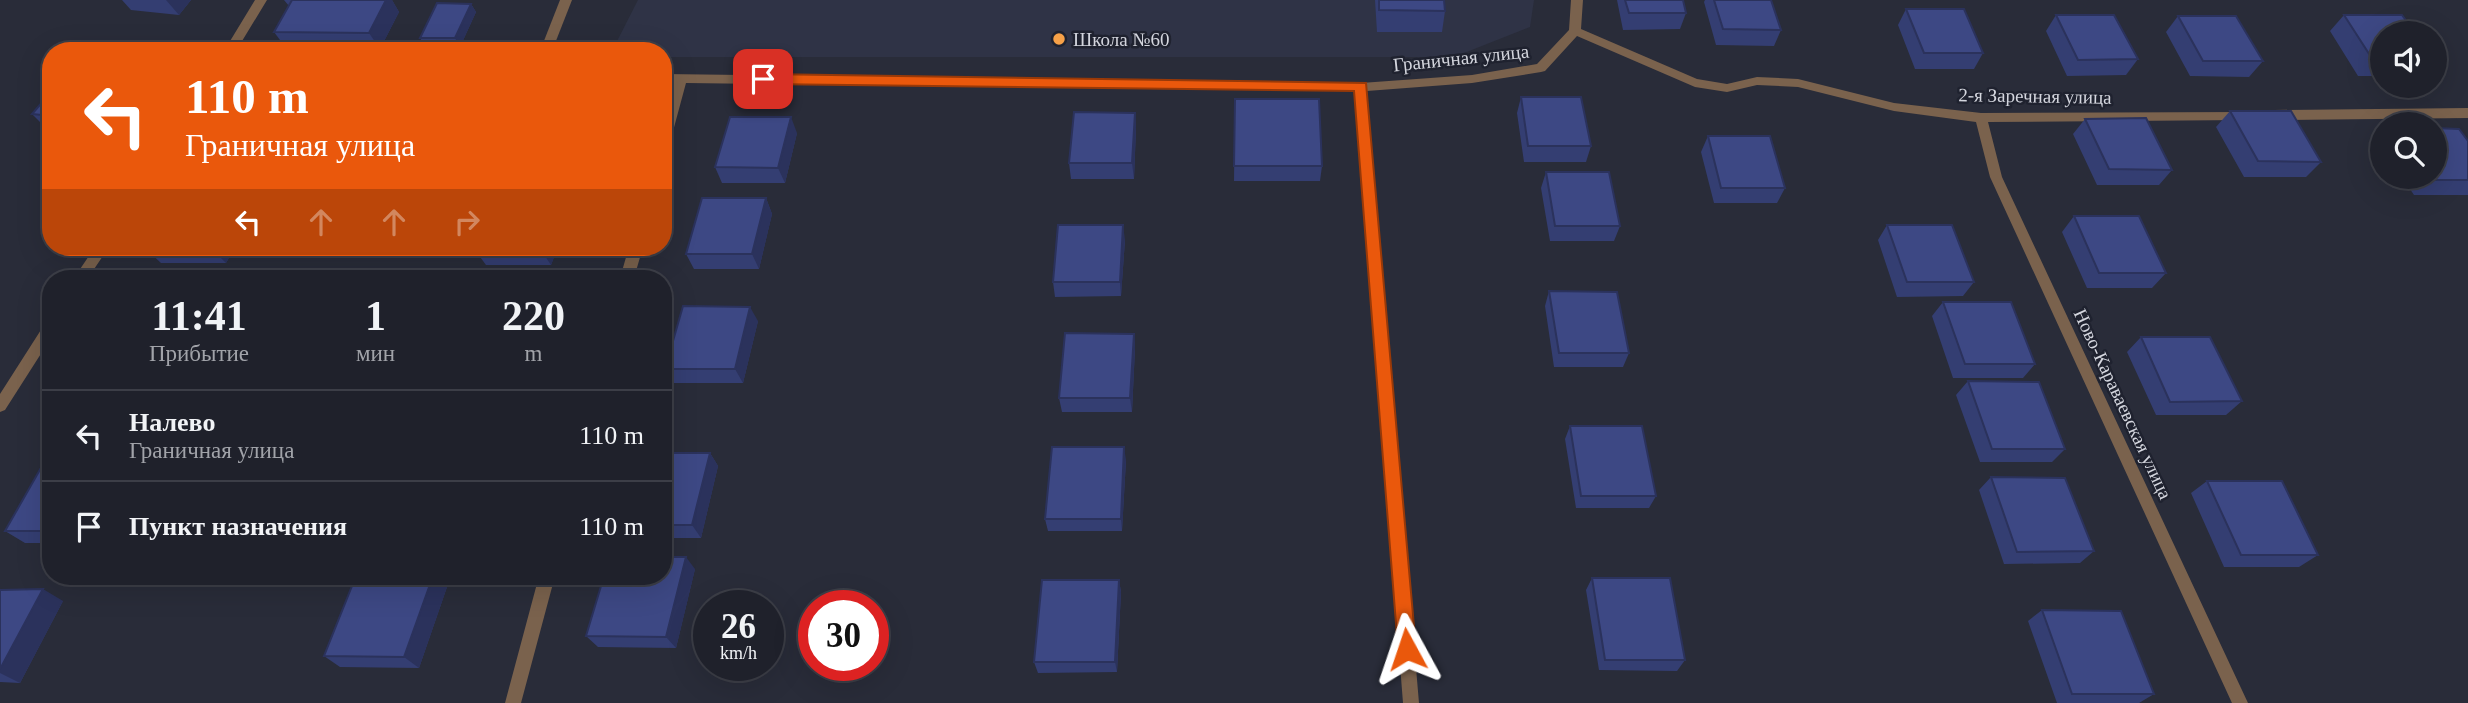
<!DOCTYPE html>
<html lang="ru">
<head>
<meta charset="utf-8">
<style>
  :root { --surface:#1f212b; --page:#272933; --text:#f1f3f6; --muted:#a1a3a9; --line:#3c3e47 }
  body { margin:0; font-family:Georgia,serif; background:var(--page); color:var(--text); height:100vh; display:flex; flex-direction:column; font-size:26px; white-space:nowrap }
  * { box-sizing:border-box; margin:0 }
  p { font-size:23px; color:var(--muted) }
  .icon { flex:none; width:38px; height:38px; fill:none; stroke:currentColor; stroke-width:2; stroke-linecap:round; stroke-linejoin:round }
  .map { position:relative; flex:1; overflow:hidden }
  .drawer { position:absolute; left:42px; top:270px; width:630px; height:315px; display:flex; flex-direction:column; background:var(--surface); border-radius:28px; box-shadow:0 7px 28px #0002,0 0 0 2px var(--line) }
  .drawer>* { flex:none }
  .hud { position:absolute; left:42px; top:42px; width:630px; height:214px; border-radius:28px; box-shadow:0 7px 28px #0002,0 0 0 2px var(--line); background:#ea580c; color:#fff; overflow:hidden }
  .fabs { position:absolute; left:2370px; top:21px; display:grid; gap:14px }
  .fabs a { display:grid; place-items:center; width:77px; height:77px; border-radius:50%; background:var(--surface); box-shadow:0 7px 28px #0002,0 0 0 2px var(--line); font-size:35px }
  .speed { position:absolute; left:693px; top:590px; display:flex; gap:14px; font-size:35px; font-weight:700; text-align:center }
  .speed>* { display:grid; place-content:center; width:91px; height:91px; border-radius:50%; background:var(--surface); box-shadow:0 7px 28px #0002,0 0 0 2px var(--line); line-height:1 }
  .speed small { font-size:18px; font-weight:400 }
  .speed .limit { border:10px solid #d22; background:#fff; color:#111 }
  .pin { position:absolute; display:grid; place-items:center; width:60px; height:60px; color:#fff; margin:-30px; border-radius:14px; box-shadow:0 4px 10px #0006 }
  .me { position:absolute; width:77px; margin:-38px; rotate:355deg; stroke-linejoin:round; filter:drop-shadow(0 0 5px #0008) }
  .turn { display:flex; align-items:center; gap:24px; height:147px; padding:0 28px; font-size:32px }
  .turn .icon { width:91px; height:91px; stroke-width:2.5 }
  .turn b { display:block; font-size:49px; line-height:60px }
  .lanes { display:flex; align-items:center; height:66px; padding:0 28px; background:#0003; justify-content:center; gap:35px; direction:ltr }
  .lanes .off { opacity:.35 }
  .eta { display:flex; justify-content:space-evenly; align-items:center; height:119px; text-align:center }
  .eta b { font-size:42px; font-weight:700; line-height:49px }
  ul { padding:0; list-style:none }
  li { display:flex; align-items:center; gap:21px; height:91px; padding:0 28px; border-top:2px solid var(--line) }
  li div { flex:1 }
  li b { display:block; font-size:26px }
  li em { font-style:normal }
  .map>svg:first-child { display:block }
  .built { fill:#2f3346 }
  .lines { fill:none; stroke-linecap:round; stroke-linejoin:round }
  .service { fill:#7a624d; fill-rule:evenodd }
  .minor { fill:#7a624d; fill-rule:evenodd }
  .wall { fill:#343e72 }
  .shaded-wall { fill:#2b325c }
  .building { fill:#3d4884; stroke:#2b325c; stroke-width:2 }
  .route { fill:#ea580c; stroke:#983908; stroke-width:2 }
  .poi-dot { fill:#f7a148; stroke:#1f222f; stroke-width:2.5 }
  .labels { text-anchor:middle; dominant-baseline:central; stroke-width:5; stroke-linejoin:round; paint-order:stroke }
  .poi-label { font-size:19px; fill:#d4d6de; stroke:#1f222f; text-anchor:start }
  .street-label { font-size:19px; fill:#d4d6de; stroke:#1f222f }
</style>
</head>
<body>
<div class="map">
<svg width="2468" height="703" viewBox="0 0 2468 703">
  <rect width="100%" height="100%" fill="#292c39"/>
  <path class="built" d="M638 0H1534L1530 27 1454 57H663V51H612Z"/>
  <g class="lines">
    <path class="service" d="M560 0H572L552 51H540Z"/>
    <path class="minor" d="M255 0H267L236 51H224Z
      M1571 0H1583L1581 29 1697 79 1727 84 1757 77 1798 79 1894 103 1981 113 2248 112 2250 115 2248 118 2244 120 1988 122 2002 177 2248 703H2232L1990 177 1976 122 1894 111 1798 87 1757 85 1727 92 1695 87 1577 36 1545 71 1541 72 1472 83 1367 91 1419 703H1403L1355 91 686 83 669 146 663 151V122L674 82H663V74L1361 83 1472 75 1537 64 1569 30Z
      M2468 108V118L2274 120 2268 115 2274 110Z
      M95 247H109L88 278H74Z
      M629 247H643L634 278H620Z
      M51 320V338L5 410 0 412V394L46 322Z
      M539 576H555L521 703H505Z"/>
  </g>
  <path class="wall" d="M122 0H191L179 15 131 10Z
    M284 0H392L399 12 380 49 286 48 274 32 289 6Z
    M1375 0H1444L1445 11 1442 32H1377Z
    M1617 0H1683L1686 13 1680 29 1623 30Z
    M1705 0H1771L1781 30 1774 46 1716 45 1704 2Z
    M471 4 476 12 460 47H425L420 38Z
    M1906 9 1983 53 1974 69H1915L1898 25Z
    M2056 15 2138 59 2126 75 2067 76 2046 31Z
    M2344 15 2382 33V76H2358L2330 31Z
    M2178 16 2263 61 2249 77 2190 76 2166 32Z
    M51 92V130H48L32 114Z
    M1521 97 1591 146 1586 162H1524L1517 113Z
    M1235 99 1322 166 1320 181H1234Z
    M2230 111 2321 162 2306 177H2244L2216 127Z
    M1135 113 1136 128 1134 179H1071L1069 163Z
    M2085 119 2172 170 2159 185H2097L2073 134Z
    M797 133 785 183H722L715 167Z
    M1708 136 1785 188 1777 203H1714L1701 152Z
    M2468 141V195H2414L2402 177H2434Z
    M1546 172 1620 226 1614 241H1550L1541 188Z
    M766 198 772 214 759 269H694L686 254Z
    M2074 216 2166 273 2152 288H2087L2062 232Z
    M1887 225 1974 282 1963 296 1897 297 1878 240Z
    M1125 240 1121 296 1055 297 1053 282Z
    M235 247 226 263H161L145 248Z
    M558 247 551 265H486L475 250Z
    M1549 291 1629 353 1623 367H1554L1545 306Z
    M1943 302 2035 364 2023 378H1953L1932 316Z
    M758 321 743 383H674L665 369Z
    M1134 334 1135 348 1132 412H1062L1059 398Z
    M2141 337 2242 401 2226 415H2156L2127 352Z
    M1968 381 2065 449 2052 462H1980L1956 395Z
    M1570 426 1656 496 1649 508H1576L1565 439Z
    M663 453H710L718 466 701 538H663Z
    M51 459V543H25L5 531Z
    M1126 460 1122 531H1048L1045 519Z
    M1991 477 2094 551 2080 563 2004 564 1979 490Z
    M2207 481 2318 555 2299 567H2224L2191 493Z
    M695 569 676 648 598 647 586 636Z
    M1592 578 1685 660 1677 671 1599 670 1586 590Z
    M1119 580 1121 592 1117 672 1038 673 1034 662Z
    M447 587 419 668 340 667 324 656Z
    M0 590 63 601 20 683 0 682Z
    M2042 610 2154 694 2139 703H2057L2028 621Z"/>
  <path class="shaded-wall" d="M166 0H191L179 15Z
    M386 0H392L399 12 380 49 369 33Z
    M471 4 476 12 460 47 455 38Z
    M1135 113 1136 128 1134 179 1132 163Z
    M791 117 797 133 785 183 778 168Z
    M766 198 772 214 759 269 752 254Z
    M1123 225 1125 240 1121 296 1120 282Z
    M212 247H235L226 263 211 248Z
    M542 247H558L551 265 541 250Z
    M750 307 758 321 743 383 735 369Z
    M1134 334 1135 348 1132 412 1130 398Z
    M1124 447 1126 460 1122 531 1121 519Z
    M710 453 718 466 701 538 692 525Z
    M686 557 695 569 676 648 666 637Z
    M433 576 447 587 419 668 404 657Z
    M1119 580 1121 592 1117 672 1115 662Z
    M43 589 63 601 20 683 0 673V669Z"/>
  <path class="building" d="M292 0H386L369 33 274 32Z
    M1379 0H1444L1445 11 1379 10Z
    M1625 0H1683L1686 13H1629Z
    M1714 0H1771L1781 30 1723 29Z
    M437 3 471 4 455 38H420Z
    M1906 9H1964L1983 53H1924Z
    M2056 15H2114L2138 59 2078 60Z
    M2344 15H2402L2415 33H2382V60H2373Z
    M2178 16H2236L2263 61H2203Z
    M51 92V116L32 114Z
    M1521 97H1581L1591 146H1528Z
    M1235 99H1319L1322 166H1234Z
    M2230 111H2291L2321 162 2258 161Z
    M1074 112 1135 113 1132 163H1069Z
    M730 117H791L778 168 715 167Z
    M2146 118 2172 170 2109 169 2085 119Z
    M2434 128 2459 129 2468 141V180H2431L2429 177H2434Z
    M1708 136H1770L1785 188H1721Z
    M1546 172H1609L1620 226H1555Z
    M702 198H766L752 254H686Z
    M2074 216H2139L2166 273H2099Z
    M1058 225H1123L1120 282H1053Z
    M1887 225H1952L1974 282H1907Z
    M146 247H212L211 248H145Z
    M476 247H542L541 250H475Z
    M1549 291 1617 292 1629 353H1559Z
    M1943 302H2011L2035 364H1965Z
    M683 306 750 307 735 369H665Z
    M1065 333 1134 334 1130 398H1059Z
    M2141 337H2210L2242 401 2170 402Z
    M1968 381 2039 382 2065 449H1992Z
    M1570 426H1642L1656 496H1581Z
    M1052 447H1124L1121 519H1045Z
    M663 453H710L692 525H663Z
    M46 459H51V531H5Z
    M1991 477 2065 478 2094 551 2017 552Z
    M2207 481H2282L2318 555H2241Z
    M663 557H686L666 637 586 636 604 576H663Z
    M356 576H433L404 657 324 656Z
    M1592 578H1670L1685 660H1605Z
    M1042 580H1119L1115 662H1034Z
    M43 589 0 669V590Z
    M2042 610 2121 611 2154 694H2072Z"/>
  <path class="route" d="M763 74 1366 83 1416 649 1413 656 1407 658 1401 656 1398 649 1354 91 763 84 756 79Z"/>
  <circle class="poi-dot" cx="1059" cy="39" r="7"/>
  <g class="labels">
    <g class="poi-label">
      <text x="1073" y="39">Школа №60</text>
    </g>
    <g class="street-label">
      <text transform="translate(1461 58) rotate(-6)">Граничная улица</text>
      <text transform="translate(2035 96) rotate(1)">2-я Заречная улица</text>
      <text transform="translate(2123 404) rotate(65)">Ново-Караваевская улица</text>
    </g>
  </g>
</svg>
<div class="fabs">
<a><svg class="icon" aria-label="sound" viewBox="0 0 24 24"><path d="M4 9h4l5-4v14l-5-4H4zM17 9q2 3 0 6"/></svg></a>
<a><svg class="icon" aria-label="search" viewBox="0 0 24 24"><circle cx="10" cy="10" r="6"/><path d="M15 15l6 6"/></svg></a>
</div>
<div class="speed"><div>26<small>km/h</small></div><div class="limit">30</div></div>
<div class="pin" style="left:763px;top:79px;background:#d93025"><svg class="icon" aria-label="arrive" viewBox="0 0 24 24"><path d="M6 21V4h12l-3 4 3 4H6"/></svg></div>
<svg class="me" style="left:1407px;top:649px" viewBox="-20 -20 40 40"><path d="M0-17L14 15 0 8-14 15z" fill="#ea580c" stroke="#fff" stroke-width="4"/></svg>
<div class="hud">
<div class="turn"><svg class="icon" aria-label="left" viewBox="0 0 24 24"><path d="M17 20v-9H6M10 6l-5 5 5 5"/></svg><div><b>110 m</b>Граничная улица</div></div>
<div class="lanes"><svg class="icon" aria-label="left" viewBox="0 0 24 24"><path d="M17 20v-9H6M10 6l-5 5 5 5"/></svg><svg class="icon off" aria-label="ahead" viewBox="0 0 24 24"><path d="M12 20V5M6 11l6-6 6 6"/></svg><svg class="icon off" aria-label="ahead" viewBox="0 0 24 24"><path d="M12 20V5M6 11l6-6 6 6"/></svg><svg class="icon off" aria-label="right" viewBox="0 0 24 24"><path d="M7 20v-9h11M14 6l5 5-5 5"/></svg></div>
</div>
<section class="drawer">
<div class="eta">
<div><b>11:41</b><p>Прибытие</p></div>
<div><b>1</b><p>мин</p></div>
<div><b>220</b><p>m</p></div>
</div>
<ul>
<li><svg class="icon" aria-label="left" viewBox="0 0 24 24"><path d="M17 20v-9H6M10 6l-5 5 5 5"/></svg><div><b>Налево</b><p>Граничная улица</p></div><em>110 m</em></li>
<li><svg class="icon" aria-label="arrive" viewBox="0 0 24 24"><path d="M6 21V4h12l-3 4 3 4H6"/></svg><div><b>Пункт назначения</b></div><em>110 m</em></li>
</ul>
</section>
</div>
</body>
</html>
